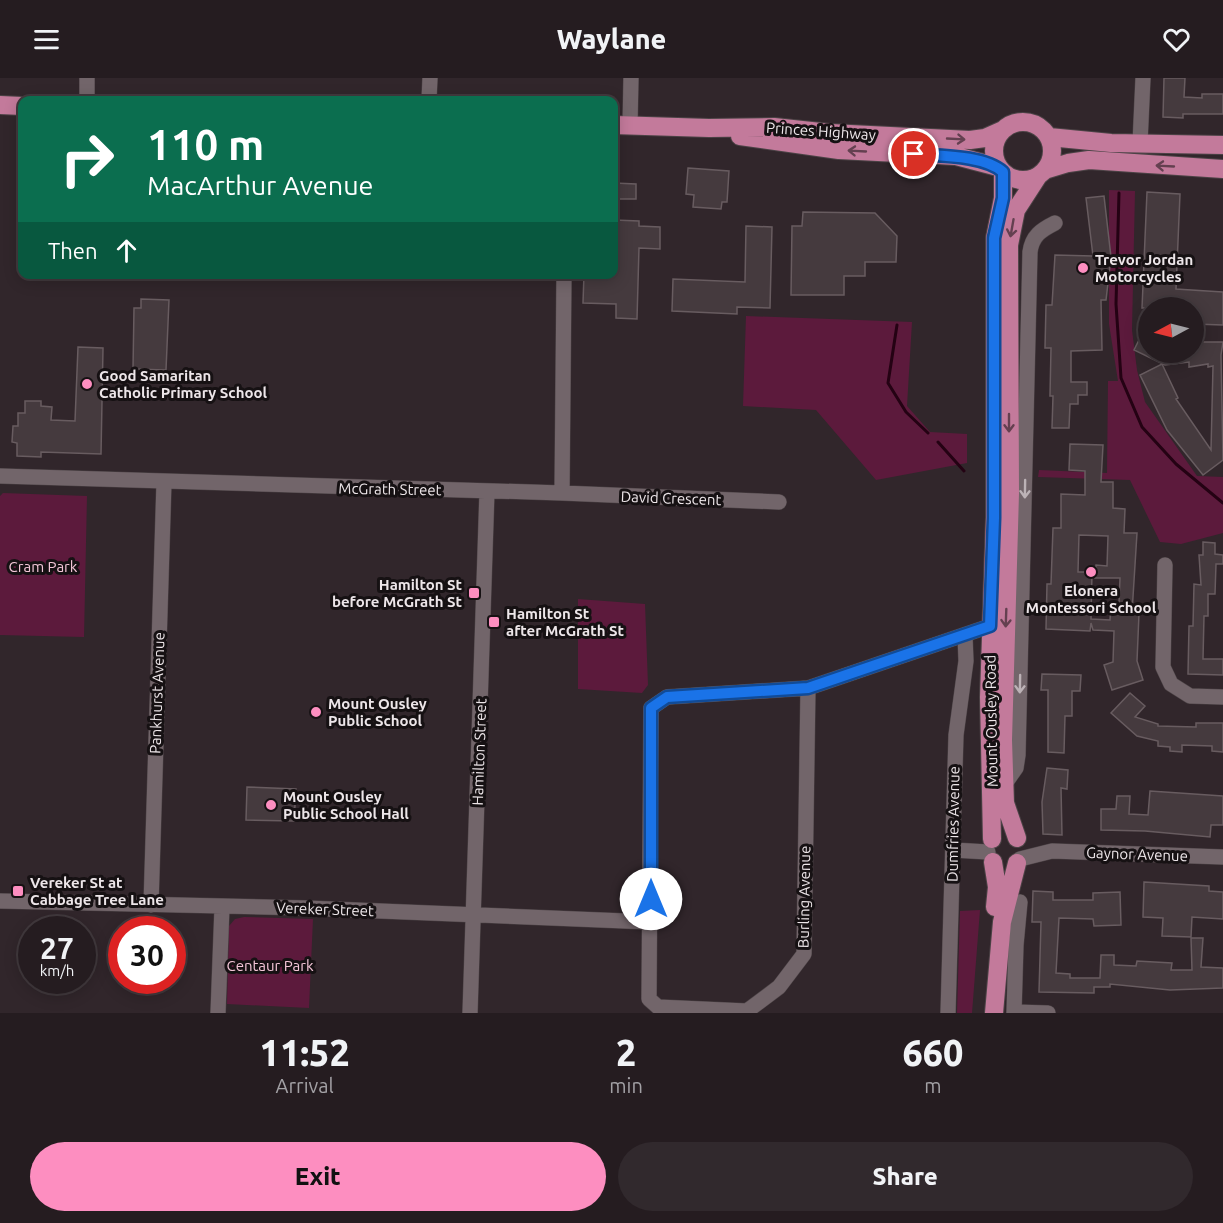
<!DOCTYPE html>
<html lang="en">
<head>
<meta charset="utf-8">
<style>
  :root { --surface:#251c20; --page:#31292d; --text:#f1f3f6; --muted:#a3a1a5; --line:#423a3e; --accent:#fd8ec0 }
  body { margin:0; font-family:Ubuntu,sans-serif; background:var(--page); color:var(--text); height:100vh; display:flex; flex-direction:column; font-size:22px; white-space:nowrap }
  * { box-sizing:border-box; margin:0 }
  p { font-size:20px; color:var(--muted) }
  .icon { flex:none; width:33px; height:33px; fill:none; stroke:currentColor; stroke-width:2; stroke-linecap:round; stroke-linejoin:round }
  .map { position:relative; height:935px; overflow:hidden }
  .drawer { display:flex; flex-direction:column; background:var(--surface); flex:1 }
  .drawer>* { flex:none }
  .top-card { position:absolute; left:18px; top:18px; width:600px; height:183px; border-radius:12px; box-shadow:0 3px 15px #0003,0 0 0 2px var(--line); background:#0b6e4f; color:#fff; overflow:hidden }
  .needle { width:39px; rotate:263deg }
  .tools { position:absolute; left:1138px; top:219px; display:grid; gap:12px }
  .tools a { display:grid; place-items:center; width:66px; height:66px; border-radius:50%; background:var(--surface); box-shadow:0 3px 15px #0003,0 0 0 2px var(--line); font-size:30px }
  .speed { position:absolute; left:18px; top:838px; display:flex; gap:12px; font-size:30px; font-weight:700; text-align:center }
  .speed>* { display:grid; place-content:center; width:78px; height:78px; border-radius:50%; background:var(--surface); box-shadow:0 3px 15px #0003,0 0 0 2px var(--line); line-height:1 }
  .speed small { font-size:15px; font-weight:400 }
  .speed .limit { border:9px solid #d22; background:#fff; color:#111 }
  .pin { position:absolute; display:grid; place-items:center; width:51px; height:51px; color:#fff; margin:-26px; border:3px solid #fff; border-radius:50%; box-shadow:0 2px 6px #0007 }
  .me { position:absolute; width:66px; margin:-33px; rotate:0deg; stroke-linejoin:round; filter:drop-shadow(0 0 4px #0008) }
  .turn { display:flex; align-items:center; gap:21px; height:126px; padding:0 30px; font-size:27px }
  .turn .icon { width:78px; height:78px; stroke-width:2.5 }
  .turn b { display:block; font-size:42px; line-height:51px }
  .then { display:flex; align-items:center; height:57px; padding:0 30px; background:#0003; gap:12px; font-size:22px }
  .eta { display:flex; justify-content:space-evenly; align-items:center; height:102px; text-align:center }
  .eta b { font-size:36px; font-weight:800; line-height:42px }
  .button { display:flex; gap:12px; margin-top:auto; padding:12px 30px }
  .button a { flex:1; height:69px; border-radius:36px; background:var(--accent); color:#111; font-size:24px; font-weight:800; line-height:69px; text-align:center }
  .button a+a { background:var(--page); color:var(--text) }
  header { display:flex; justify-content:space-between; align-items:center; height:78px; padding:0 30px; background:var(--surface); font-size:27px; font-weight:800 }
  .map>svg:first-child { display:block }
  .green { fill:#5c1a3c }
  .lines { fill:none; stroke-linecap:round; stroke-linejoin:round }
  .stream { stroke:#240213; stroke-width:3 }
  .building { fill:#453a3e; stroke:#685c60; stroke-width:1.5; fill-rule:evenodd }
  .minor-casing { stroke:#4c4346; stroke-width:16 }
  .major-casing { stroke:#4c4346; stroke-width:20 }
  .minor { stroke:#72656a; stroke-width:15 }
  .major { stroke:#c37a9b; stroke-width:18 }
  .oneway { stroke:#644050 }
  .oneway2 { stroke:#bcb2b6 }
  .route-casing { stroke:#114b97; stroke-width:15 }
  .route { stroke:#1a73e8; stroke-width:10 }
  .poi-dot { fill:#fd8ec0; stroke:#161113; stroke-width:2 }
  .labels { text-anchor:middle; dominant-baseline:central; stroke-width:6; stroke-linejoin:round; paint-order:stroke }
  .street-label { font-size:15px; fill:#ede6e9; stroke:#161113 }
  .poi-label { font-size:15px; font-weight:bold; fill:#ede6e9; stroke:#161113; text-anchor:start }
  .park-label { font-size:15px; fill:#f4c6d8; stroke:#161113 }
</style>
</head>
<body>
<header><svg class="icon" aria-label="menu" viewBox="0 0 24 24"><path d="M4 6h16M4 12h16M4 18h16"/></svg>Waylane<svg class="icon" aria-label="heart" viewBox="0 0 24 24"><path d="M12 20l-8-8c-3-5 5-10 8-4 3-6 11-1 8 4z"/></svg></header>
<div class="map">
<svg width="1223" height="935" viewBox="0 0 1223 935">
  <rect width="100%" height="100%" fill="#31262b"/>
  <path class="green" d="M1109 112 1135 113 1132 252 1137 292 1145 324 1197 398 1223 399V455L1181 466 1160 464 1130 402 1038 399 1039 392 1107 395 1108 303H1118L1109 246Z
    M746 238 912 244 907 328 930 354 967 356V385L876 402 816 332 743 328Z
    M3 415 87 418 84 559 0 557V418Z
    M578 521 645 526 648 607 642 615 578 611Z
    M980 832 972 935H957L960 833Z
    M244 839 313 841 309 930 227 926 229 848 235 841Z"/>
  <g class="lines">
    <path class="stream" d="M1119 115 1116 226 1121 300 1142 349 1176 386 1223 425
      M897 247 888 305 906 334 928 355
      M938 364 964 393"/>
  </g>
  <path class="building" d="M1164 0H1185L1184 19 1202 20V16H1223V36H1183V40L1163 39Z
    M688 90 729 93 727 124H722L721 131 693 129 694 117 686 116Z
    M614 105 636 106V121H614Z
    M1147 114 1180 116 1176 211 1223 214V247L1194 246V230H1142Z
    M1104 118 1111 179 1106 222H1101L1102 272 1071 273V304H1087V317H1078V326H1070L1069 350H1052L1053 318H1050L1051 270H1045L1046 227H1052L1055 177 1093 178 1086 120Z
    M803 134 875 135 897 158 896 184H865V198H844V217H791L792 148H802Z
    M614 142 639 143V148L660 149V171L639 170 637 241 616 240V226L583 225 584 196H614Z
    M746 148 772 149 770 230 737 229V236L672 233 673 201 745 204Z
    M141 221 169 222 166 292 133 291 134 230H141Z
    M1142 256 1149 259V274H1194V264H1223L1221 277 1223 382 1203 397 1167 352 1140 297 1162 286 1178 320 1176 321 1211 372 1213 288 1208 289V286L1189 289V284L1165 287 1134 272Z
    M78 269 103 270 101 376 41 374V379L17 378V365L12 364 13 348H18V335H25V323H41V328L52 329 51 342 75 343Z
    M1070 366 1103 367 1101 404H1113V430L1125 431 1124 455H1137L1132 535 1139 536 1137 583 1143 602 1112 612 1104 587 1113 584 1114 553 1093 552 1091 545 1090 553 1046 551 1047 506H1051L1053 450H1061V416L1085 417V393L1069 392ZM1079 457 1108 458 1107 488 1096 487 1095 500H1120L1119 525 1111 524 1110 542 1091 541 1092 494H1078Z
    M1203 464 1215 465V476L1223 477V486H1216L1215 516H1208V538H1204L1203 581H1223V597L1188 596 1189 548H1193L1194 506 1201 507 1199 477H1203Z
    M1042 596 1081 597 1080 613H1072V638H1065L1064 675 1048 674V612H1041Z
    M1130 615 1145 628 1135 639 1158 646V648L1196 649V645H1223V674L1212 673V668L1182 667V674L1170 673V669L1158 668V663L1137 658 1111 635Z
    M1047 690 1068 692 1067 711 1061 710 1062 757 1043 756 1042 724Z
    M247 709 296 711 294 743 246 742Z
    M1150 713 1223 718V747H1211L1210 759 1145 753 1101 752V731H1116L1117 718H1130L1129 736 1148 737Z
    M1144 804 1209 808V813L1223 814V841L1192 839 1191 859 1162 858 1163 840 1143 839Z
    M1033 813 1053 814V822H1093V815L1120 814 1121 847 1094 848 1093 841 1059 840 1056 895 1070 896V900H1100L1101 877H1114V887L1136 888 1137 883 1172 885 1171 892H1192L1191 860H1203L1201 889 1223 890V910L1170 912 1110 906V909H1094V915L1039 914 1041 844H1032Z"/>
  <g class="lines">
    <g class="minor-casing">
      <path id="minor" d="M87 22V0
        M429 22 430 0
        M630 47 631 0
        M1140 65 1143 0
        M0 398 562 415 564 196
        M562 415 779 424
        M1165 487 1163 589 1171 606 1190 618 1223 619
        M808 610 804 876 779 909 747 933 658 929 649 921 651 630 667 619 808 610 990 548
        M1004 707 1016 690 1018 677 1030 174C1032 158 1041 152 1055 145
        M953 772 988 774
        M1020 781 1052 773 1223 779
        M0 823 306 830 650 844
        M151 827 164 404
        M1014 934 1048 935
        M218 935 222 829
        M470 935 487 413
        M948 935 956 657 966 583 965 558
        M1014 935 1016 867 1020 824"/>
    </g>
    <g class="major-casing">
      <path id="major" d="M0 27 22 28
        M994 73a29 29 0 1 1 58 0a29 29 0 1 1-58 0Z
        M614 47 709 50 774 49 830 55 970 62 985 60 1003 52
        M740 58 839 72 956 78 998 89
        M1049 59 1111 65 1223 67
        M1045 92 1068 85 1089 82 1223 91
        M1017 760 1005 725 1003 662 1010 415 1009 167 1016 132 1038 98
        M992 761 989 619 995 439V160L1003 120V94
        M993 784 997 809 995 829
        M994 935 1002 844 1017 785"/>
    </g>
    <use href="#minor" class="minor"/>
    <use href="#major" class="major"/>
  </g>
  <defs><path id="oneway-shaft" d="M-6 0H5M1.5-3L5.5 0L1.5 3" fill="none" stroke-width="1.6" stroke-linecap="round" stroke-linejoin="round" transform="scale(1.5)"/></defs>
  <g class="oneway">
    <use href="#oneway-shaft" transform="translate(956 61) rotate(3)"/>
    <use href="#oneway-shaft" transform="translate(857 73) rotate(-177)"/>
    <use href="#oneway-shaft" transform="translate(1165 88) rotate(-177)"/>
    <use href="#oneway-shaft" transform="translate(1012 150) rotate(100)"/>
    <use href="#oneway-shaft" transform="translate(1009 345) rotate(90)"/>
    <use href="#oneway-shaft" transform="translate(1006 540) rotate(92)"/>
  </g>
  <g class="oneway2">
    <use href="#oneway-shaft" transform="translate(1025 411) rotate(91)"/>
    <use href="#oneway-shaft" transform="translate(1020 606) rotate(91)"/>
  </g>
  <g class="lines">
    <g class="route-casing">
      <path id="route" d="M651 821V630L667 619 808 610 990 548 994 440V160L1003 120V94C984 77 939 78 914 76"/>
    </g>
    <use href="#route" class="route"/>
  </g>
  <g class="poi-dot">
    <circle cx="1083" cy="190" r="6"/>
    <circle cx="87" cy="306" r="6"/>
    <circle cx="1091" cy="494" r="6"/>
    <rect x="468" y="509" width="12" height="12" rx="3"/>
    <rect x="488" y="538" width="12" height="12" rx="3"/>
    <circle cx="316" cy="634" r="6"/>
    <circle cx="271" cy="727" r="6"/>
    <rect x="12" y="807" width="12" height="12" rx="3"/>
  </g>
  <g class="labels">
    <g class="street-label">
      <text transform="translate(821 53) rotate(4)">Princes Highway</text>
      <text transform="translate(390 411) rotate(1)">McGrath Street</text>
      <text transform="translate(671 420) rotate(2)">David Crescent</text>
      <text transform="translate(157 615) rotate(-88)">Pankhurst Avenue</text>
      <text transform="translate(991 643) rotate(-91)">Mount Ousley Road</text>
      <text transform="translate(479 674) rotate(-88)">Hamilton Street</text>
      <text transform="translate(953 746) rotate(-89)">Dumfries Avenue</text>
      <text transform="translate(1137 776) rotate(2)">Gaynor Avenue</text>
      <text transform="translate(804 819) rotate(-89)">Burling Avenue</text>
      <text transform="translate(325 831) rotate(2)">Vereker Street</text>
    </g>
    <g class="poi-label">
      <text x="1095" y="181">Trevor Jordan<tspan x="1095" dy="17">Motorcycles</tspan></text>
      <text x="99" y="297">Good Samaritan<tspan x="99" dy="17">Catholic Primary School</tspan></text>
      <text x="462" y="506" text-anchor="end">Hamilton St<tspan x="462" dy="17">before McGrath St</tspan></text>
      <text x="1091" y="512" text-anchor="middle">Elonera<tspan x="1091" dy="17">Montessori School</tspan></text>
      <text x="506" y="535">Hamilton St<tspan x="506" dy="17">after McGrath St</tspan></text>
      <text x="328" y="625">Mount Ousley<tspan x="328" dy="17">Public School</tspan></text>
      <text x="283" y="718">Mount Ousley<tspan x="283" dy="17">Public School Hall</tspan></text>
      <text x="30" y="804">Vereker St at<tspan x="30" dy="17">Cabbage Tree Lane</tspan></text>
    </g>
    <g class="park-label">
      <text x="43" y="488">Cram Park</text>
      <text x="270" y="887">Centaur Park</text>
    </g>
  </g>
</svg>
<div class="tools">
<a><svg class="needle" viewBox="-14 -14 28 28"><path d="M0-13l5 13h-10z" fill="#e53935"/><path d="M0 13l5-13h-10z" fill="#a3a1a5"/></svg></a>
</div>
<div class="speed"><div>27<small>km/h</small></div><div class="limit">30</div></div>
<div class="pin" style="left:914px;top:76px;background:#d93025"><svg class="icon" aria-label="arrive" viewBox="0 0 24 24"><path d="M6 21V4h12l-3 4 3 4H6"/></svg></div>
<svg class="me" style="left:651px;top:821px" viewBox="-20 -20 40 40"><circle r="19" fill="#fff"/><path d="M0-13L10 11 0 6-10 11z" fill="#1a73e8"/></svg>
<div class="top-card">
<div class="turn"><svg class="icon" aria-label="right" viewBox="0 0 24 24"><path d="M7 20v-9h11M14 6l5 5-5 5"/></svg><div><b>110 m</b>MacArthur Avenue</div></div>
<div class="then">Then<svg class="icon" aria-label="ahead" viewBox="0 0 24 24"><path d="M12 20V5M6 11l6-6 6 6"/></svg></div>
</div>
</div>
<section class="drawer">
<div class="eta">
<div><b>11:52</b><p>Arrival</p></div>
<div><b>2</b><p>min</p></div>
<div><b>660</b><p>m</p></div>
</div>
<div class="button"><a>Exit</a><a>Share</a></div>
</section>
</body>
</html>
